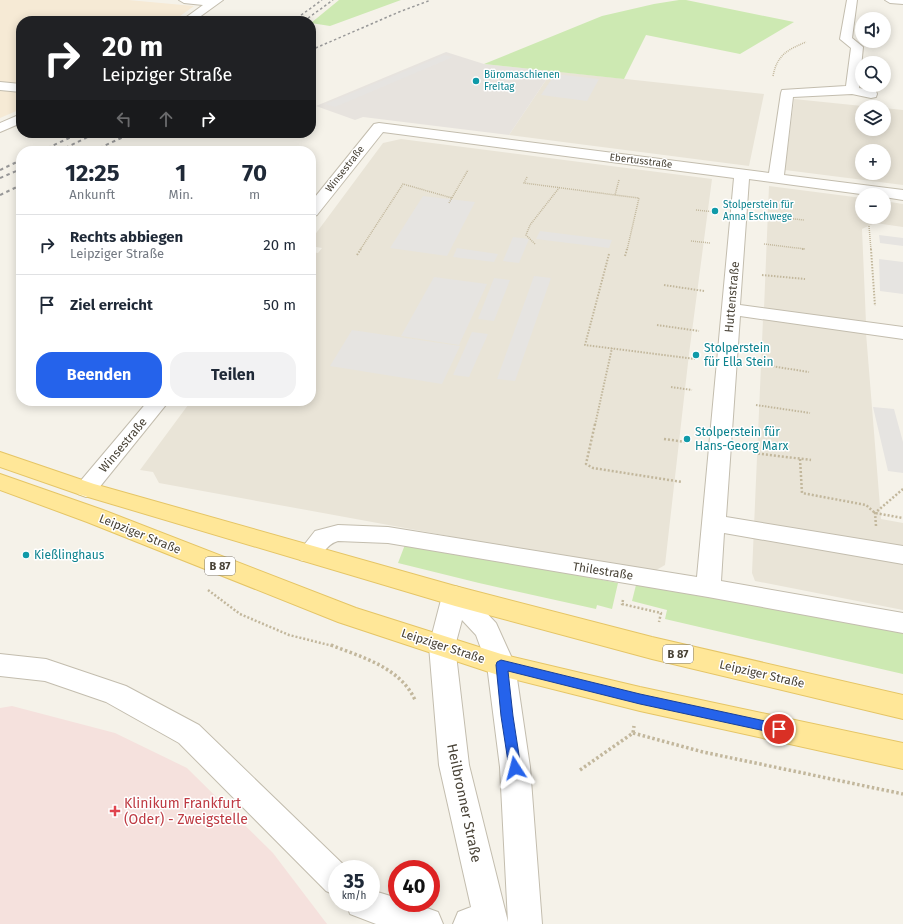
<!DOCTYPE html>
<html lang="de">
<head>
<meta charset="utf-8">
<style>
  :root { --surface:#fff; --page:#f2f2f3; --text:#1f2937; --muted:#747a83; --line:#e0e1e3; --accent:#2563eb }
  body { margin:0; font-family:"Fira Sans",sans-serif; background:var(--page); color:var(--text); height:100vh; display:flex; flex-direction:column; font-size:15px; white-space:nowrap }
  * { box-sizing:border-box; margin:0 }
  p { font-size:13px; color:var(--muted) }
  .icon { flex:none; width:22px; height:22px; fill:none; stroke:currentColor; stroke-width:2; stroke-linecap:round; stroke-linejoin:round }
  .map { position:relative; flex:1; overflow:hidden }
  .drawer { position:absolute; left:16px; top:146px; width:300px; height:260px; display:flex; flex-direction:column; background:var(--surface); border-radius:16px; box-shadow:0 2px 10px #0003 }
  .drawer>* { flex:none }
  .banner { position:absolute; left:16px; top:16px; width:300px; height:122px; border-radius:16px; box-shadow:0 2px 10px #0003; background:#202124; color:#fff; overflow:hidden }
  .controls { position:absolute; left:855px; top:12px; display:grid; gap:8px }
  .controls a { display:grid; place-items:center; width:36px; height:36px; border-radius:50%; background:var(--surface); box-shadow:0 2px 10px #0003; font-size:20px }
  .speed { position:absolute; left:328px; top:860px; display:flex; gap:8px; font-size:20px; font-weight:700; text-align:center }
  .speed>* { display:grid; place-content:center; width:52px; height:52px; border-radius:50%; background:var(--surface); box-shadow:0 2px 10px #0003; line-height:1 }
  .speed small { font-size:10px; font-weight:400 }
  .speed .limit { border:6px solid #d22; background:#fff; color:#111 }
  .pin { position:absolute; display:grid; place-items:center; width:34px; height:34px; color:#fff; margin:-17px; border:2px solid #fff; border-radius:50%; box-shadow:0 1px 4px #0007 }
  .me { position:absolute; width:44px; margin:-22px; rotate:351deg; stroke-linejoin:round; filter:drop-shadow(0 0 3px #0008) }
  .turn { display:flex; align-items:center; gap:14px; height:84px; padding:0 20px; font-size:18px }
  .turn .icon { width:52px; height:52px; stroke-width:2.5 }
  .turn b { display:block; font-size:28px; line-height:34px }
  .lanes { display:flex; align-items:center; height:38px; padding:0 20px; background:#0003; justify-content:center; gap:20px; direction:ltr }
  .lanes .off { opacity:.35 }
  .eta { display:flex; justify-content:space-evenly; align-items:center; height:68px; text-align:center }
  .eta b { font-size:24px; font-weight:700; line-height:28px }
  .primary-button { display:flex; gap:8px; margin-top:auto; padding:8px 20px }
  .primary-button a { flex:1; height:46px; border-radius:16px; background:var(--accent); color:#fff; font-size:16px; font-weight:700; line-height:46px; text-align:center }
  .primary-button a+a { background:var(--page); color:var(--text) }
  ul { padding:0; list-style:none }
  li { display:flex; align-items:center; gap:12px; height:60px; padding:0 20px; border-top:1px solid var(--line) }
  li div { flex:1 }
  li b { display:block; font-size:15px }
  li em { font-style:normal }
  .map>svg:first-child { display:block }
  .residential { fill:#e9e4d7; fill-rule:evenodd }
  .commercial { fill:#f6ead5 }
  .industrial { fill:#e7e3de }
  .medical { fill:#f5e1dd }
  .green { fill:#cde9b2 }
  .parking { fill:#e6e4e1 }
  .lines { fill:none; stroke-linecap:round; stroke-linejoin:round }
  .minor-casing { stroke:#c3bdae; stroke-width:2 }
  .major-casing { stroke:#e5c566; stroke-width:2 }
  .path-far3 { stroke:#c2b79c; stroke-width:1.5; stroke-dasharray:1 1; stroke-linecap:butt }
  .path-far2 { stroke:#c2b79c; stroke-width:2; stroke-dasharray:1.5 1.5; stroke-linecap:butt }
  .path-far1 { stroke:#c2b79c; stroke-width:2.5; stroke-dasharray:2 2; stroke-linecap:butt }
  .path { stroke:#c2b79c; stroke-width:3.5; stroke-dasharray:2.5 2.5; stroke-linecap:butt }
  .minor { fill:#fff; fill-rule:evenodd }
  .major { fill:#ffe798; fill-rule:evenodd }
  .rail-far1 { stroke:#989898; stroke-width:1.5; stroke-dasharray:2.5 2.5; stroke-linecap:butt }
  .rail { stroke:#989898; stroke-width:2; stroke-dasharray:3.5 3.5; stroke-linecap:butt }
  .route { fill:#2563eb; stroke:#184099 }
  .culture-dot { fill:#0f9aa8; stroke:#fff; stroke-width:1.5 }
  .health-dot { fill:#e0444e; stroke:#fff; stroke-width:1.5 }
  .labels { text-anchor:middle; dominant-baseline:central; stroke-width:3; stroke-linejoin:round; paint-order:stroke }
  .far-culture-label { font-size:10px; fill:#0d838f; stroke:#fff; text-anchor:start }
  .far-street-label { font-size:10px; fill:#494337; stroke:#fff }
  .shield { fill:#fff; stroke:#807b73; stroke-width:1 }
  .shield-label { font-size:11px; font-weight:bold; fill:#494337 }
  .street-label { font-size:12px; fill:#494337; stroke:#fff }
  .culture-label { font-size:12px; fill:#0d838f; stroke:#fff; text-anchor:start }
  .near-health-label { font-size:14px; fill:#be3a42; stroke:#fff; text-anchor:start }
  .near-street-label { font-size:14px; fill:#494337; stroke:#fff }
</style>
</head>
<body>
<div class="map">
<svg width="903" height="924" viewBox="0 0 903 924">
  <rect width="100%" height="100%" fill="#f5f2e9"/>
  <path class="residential" d="M552 71 764 94 749 166 509 135Z
    M794 99 872 107H862V129H884V108L903 110V185L785 170ZM862 151H884V173H862Z
    M401 139 712 179 689 354 665 565 651 573 159 483 153 472 140 470 191 401H311V252L318 253 322 248 311 246V240L383 143Z
    M769 186 862 198V217H884V201L903 204V227L875 223 862 229 866 323 764 309Z
    M763 319 866 333 881 519 903 523V610L755 581 752 573Z"/>
  <path class="commercial" d="M0 0H128L194 6 173 21H21V109L0 118Z"/>
  <path class="industrial" d="M446 52 484 64 552 71 509 135 363 117 355 120 316 106Z"/>
  <path class="medical" d="M12 706 115 733 187 768 273 853 327 924H0V708Z"/>
  <path class="green" d="M339 0H401L330 26 311 23Z
    M679 0H686L794 22 740 54 646 35 624 79 484 64 602 16 654 4Z
    M406 542 618 583 612 609 597 605 596 609 479 583 398 563Z
    M637 581 903 631V674L665 619 667 610 632 601Z"/>
  <path class="parking" d="M444 55 453 57 335 107 325 104Z
    M555 74 599 79 587 101 541 95Z
    M423 196 475 202 447 256 390 248Z
    M540 231 612 240 609 248 536 239Z
    M879 235 903 238V246L880 243Z
    M513 237 529 239 519 263 503 261Z
    M457 248 498 254 494 262 453 257Z
    M879 259 903 262V294L880 291Z
    M534 276 551 278 515 381 497 379Z
    M434 277 487 284 459 345 401 336Z
    M494 278 510 280 494 321 478 319Z
    M352 330 460 346 442 384 330 366Z
    M472 332 488 334 469 377 453 375Z
    M873 407 894 409 903 442V473L888 471Z"/>
  <g class="lines">
    <g class="minor-casing">
      <path id="minor" d="M179 0H223L194 21H181L203 5 184 3Z
        M847 0H857L852 38 863 47 859 88 876 91 877 94 876 97 871 98 852 94 793 97 784 175 903 190V200L884 197V195H868L749 179 740 305 903 327V339L740 316 726 517 903 546V564L724 533 721 581 903 613V633L708 597 388 543 338 541C320 546 324 567 300 560L297 554 315 531 338 525 388 527 697 577 734 178 383 132 317 215 311 217V202L374 124 379 123 769 173 781 93 782 90 846 86 851 48 840 39Z
        M885 0H903V4L890 3Z
        M0 82 21 84V92L0 90Z
        M21 114V123L0 132V123Z
        M148 401H169L94 494 86 497 78 494 75 489 78 484Z
        M455 586 464 589 496 623 515 665 530 767 542 924H453L458 912 471 907 439 765 429 646 442 596 446 589ZM462 620 476 635 487 665 500 767 508 922 469 765 455 646Z
        M0 654 46 659 126 686 199 725 348 869H337V896L326 891 179 743 106 702 45 681 0 676Z
        M371 890 397 898V903H413L438 912 443 924H376L350 914 346 903H371Z"/>
    </g>
    <g class="major-casing">
      <path id="major" d="M0 452 94 484 455 586 652 637 903 695V719L652 659 455 606 78 494 0 467Z
        M0 474 103 510 356 608 501 654 640 687 903 743V769L640 711 501 676 338 622 87 522 0 490Z"/>
    </g>
    <path class="path-far3" d="M773 76C777 55 787 50 806 42
      M527 177 524 183 615 195
      M619 180 615 195 639 198 627 250
      M449 203 468 170
      M696 210 715 212
      M765 216 804 220
      M869 226 871 250
      M691 241 710 243
      M535 244 526 235 530 225 559 188
      M764 244 805 249
      M360 250 403 184 452 198"/>
    <path class="path-far2" d="M802 249H805
      M871 249 875 306
      M609 254 585 345 695 359
      M357 255 361 249
      M625 256 627 249
      M762 275 805 279
      M664 285 704 291
      M657 325 699 331
      M758 364 809 372
      M671 387 692 390
      M756 405 810 413
      M595 425 612 348"/>
    <path class="path-far1" d="M595 424 586 464 593 468 682 482
      M664 439 686 442
      M754 453 811 460
      M800 459 802 493 866 505 875 513 903 518
      M876 526 875 513 903 489
      M208 590 240 614 289 635 333 646
      M623 600 622 604 661 613 659 622"/>
    <path class="path" d="M331 645C361 657 400 667 415 700
      M633 733 703 752 903 794
      M580 770 633 733 634 726"/>
    <use href="#minor" class="minor"/>
    <use href="#major" class="major"/>
    <path class="rail-far1" d="M293 21 322 0
      M304 21 333 0
      M311 50 399 12 431 0"/>
    <path class="rail" d="M41 151 80 133
      M59 151 96 133
      M93 151 132 133
      M0 170 21 160
      M0 178 21 169
      M0 195 21 185"/>
  </g>
  <path class="route" d="M501 660 640 694 779 724 784 726 785 729 784 733 779 734 640 704 508 671 513 716 521 768 519 771 515 773 511 771 509 768 501 716 496 665 497 662Z"/>
  <g class="culture-dot">
    <circle cx="476" cy="81" r="4"/>
    <circle cx="715" cy="211" r="4"/>
    <circle cx="696" cy="355" r="4"/>
    <circle cx="687" cy="439" r="4"/>
    <circle cx="26" cy="555" r="4"/>
  </g>
  <path class="health-dot" d="M113 805h4v4h4v4h-4v4h-4v-4h-4v-4h4z"/>
  <g class="labels">
    <g class="far-culture-label">
      <text x="484" y="75">Büromaschienen<tspan x="484" dy="12">Freitag</tspan></text>
      <text x="723" y="205">Stolperstein für<tspan x="723" dy="12">Anna Eschwege</tspan></text>
    </g>
    <g class="far-street-label">
      <text transform="translate(641 161) rotate(7)">Ebertusstraße</text>
      <text transform="translate(345 169) rotate(-52)">Winsestraße</text>
    </g>
    <g class="shield">
      <rect x="205" y="557" width="30" height="18" rx="3"/>
      <rect x="663" y="645" width="30" height="18" rx="3"/>
    </g>
    <g class="shield-label">
      <text x="220" y="566">B 87</text>
      <text x="678" y="654">B 87</text>
    </g>
    <g class="street-label">
      <text transform="translate(732 297) rotate(-85)">Huttenstraße</text>
      <text transform="translate(123 445) rotate(-50)">Winsestraße</text>
      <text transform="translate(140 534) rotate(22)">Leipziger Straße</text>
      <text transform="translate(603 571) rotate(9)">Thilestraße</text>
      <text transform="translate(443 646) rotate(18)">Leipziger Straße</text>
      <text transform="translate(762 674) rotate(13)">Leipziger Straße</text>
    </g>
    <g class="culture-label">
      <text x="704" y="348">Stolperstein<tspan x="704" dy="14">für Ella Stein</tspan></text>
      <text x="695" y="432">Stolperstein für<tspan x="695" dy="14">Hans-Georg Marx</tspan></text>
      <text x="34" y="555">Kießlinghaus</text>
    </g>
    <g class="near-health-label">
      <text x="124" y="803">Klinikum Frankfurt<tspan x="124" dy="16">(Oder) - Zweigstelle</tspan></text>
    </g>
    <g class="near-street-label">
      <text transform="translate(464 803) rotate(78)">Heilbronner Straße</text>
    </g>
  </g>
</svg>
<div class="controls">
<a><svg class="icon" aria-label="sound" viewBox="0 0 24 24"><path d="M4 9h4l5-4v14l-5-4H4zM17 9q2 3 0 6"/></svg></a>
<a><svg class="icon" aria-label="search" viewBox="0 0 24 24"><circle cx="10" cy="10" r="6"/><path d="M15 15l6 6"/></svg></a>
<a><svg class="icon" aria-label="layers" viewBox="0 0 24 24"><path d="M12 4l9 5-9 5-9-5zM3 14l9 5 9-5"/></svg></a>
<a>+</a>
<a>−</a>
</div>
<div class="speed"><div>35<small>km/h</small></div><div class="limit">40</div></div>
<div class="pin" style="left:779px;top:729px;background:#d93025"><svg class="icon" aria-label="arrive" viewBox="0 0 24 24"><path d="M6 21V4h12l-3 4 3 4H6"/></svg></div>
<svg class="me" style="left:515px;top:768px" viewBox="-20 -20 40 40"><path d="M0-17L14 15 0 8-14 15z" fill="#2563eb" stroke="#fff" stroke-width="4"/></svg>
<div class="banner">
<div class="turn"><svg class="icon" aria-label="right" viewBox="0 0 24 24"><path d="M7 20v-9h11M14 6l5 5-5 5"/></svg><div><b>20 m</b>Leipziger Straße</div></div>
<div class="lanes"><svg class="icon off" aria-label="left" viewBox="0 0 24 24"><path d="M17 20v-9H6M10 6l-5 5 5 5"/></svg><svg class="icon off" aria-label="ahead" viewBox="0 0 24 24"><path d="M12 20V5M6 11l6-6 6 6"/></svg><svg class="icon" aria-label="right" viewBox="0 0 24 24"><path d="M7 20v-9h11M14 6l5 5-5 5"/></svg></div>
</div>
<section class="drawer">
<div class="eta">
<div><b>12:25</b><p>Ankunft</p></div>
<div><b>1</b><p>Min.</p></div>
<div><b>70</b><p>m</p></div>
</div>
<ul>
<li><svg class="icon" aria-label="right" viewBox="0 0 24 24"><path d="M7 20v-9h11M14 6l5 5-5 5"/></svg><div><b>Rechts abbiegen</b><p>Leipziger Straße</p></div><em>20 m</em></li>
<li><svg class="icon" aria-label="arrive" viewBox="0 0 24 24"><path d="M6 21V4h12l-3 4 3 4H6"/></svg><div><b>Ziel erreicht</b></div><em>50 m</em></li>
</ul>
<div class="primary-button"><a>Beenden</a><a>Teilen</a></div>
</section>
</div>
</body>
</html>
